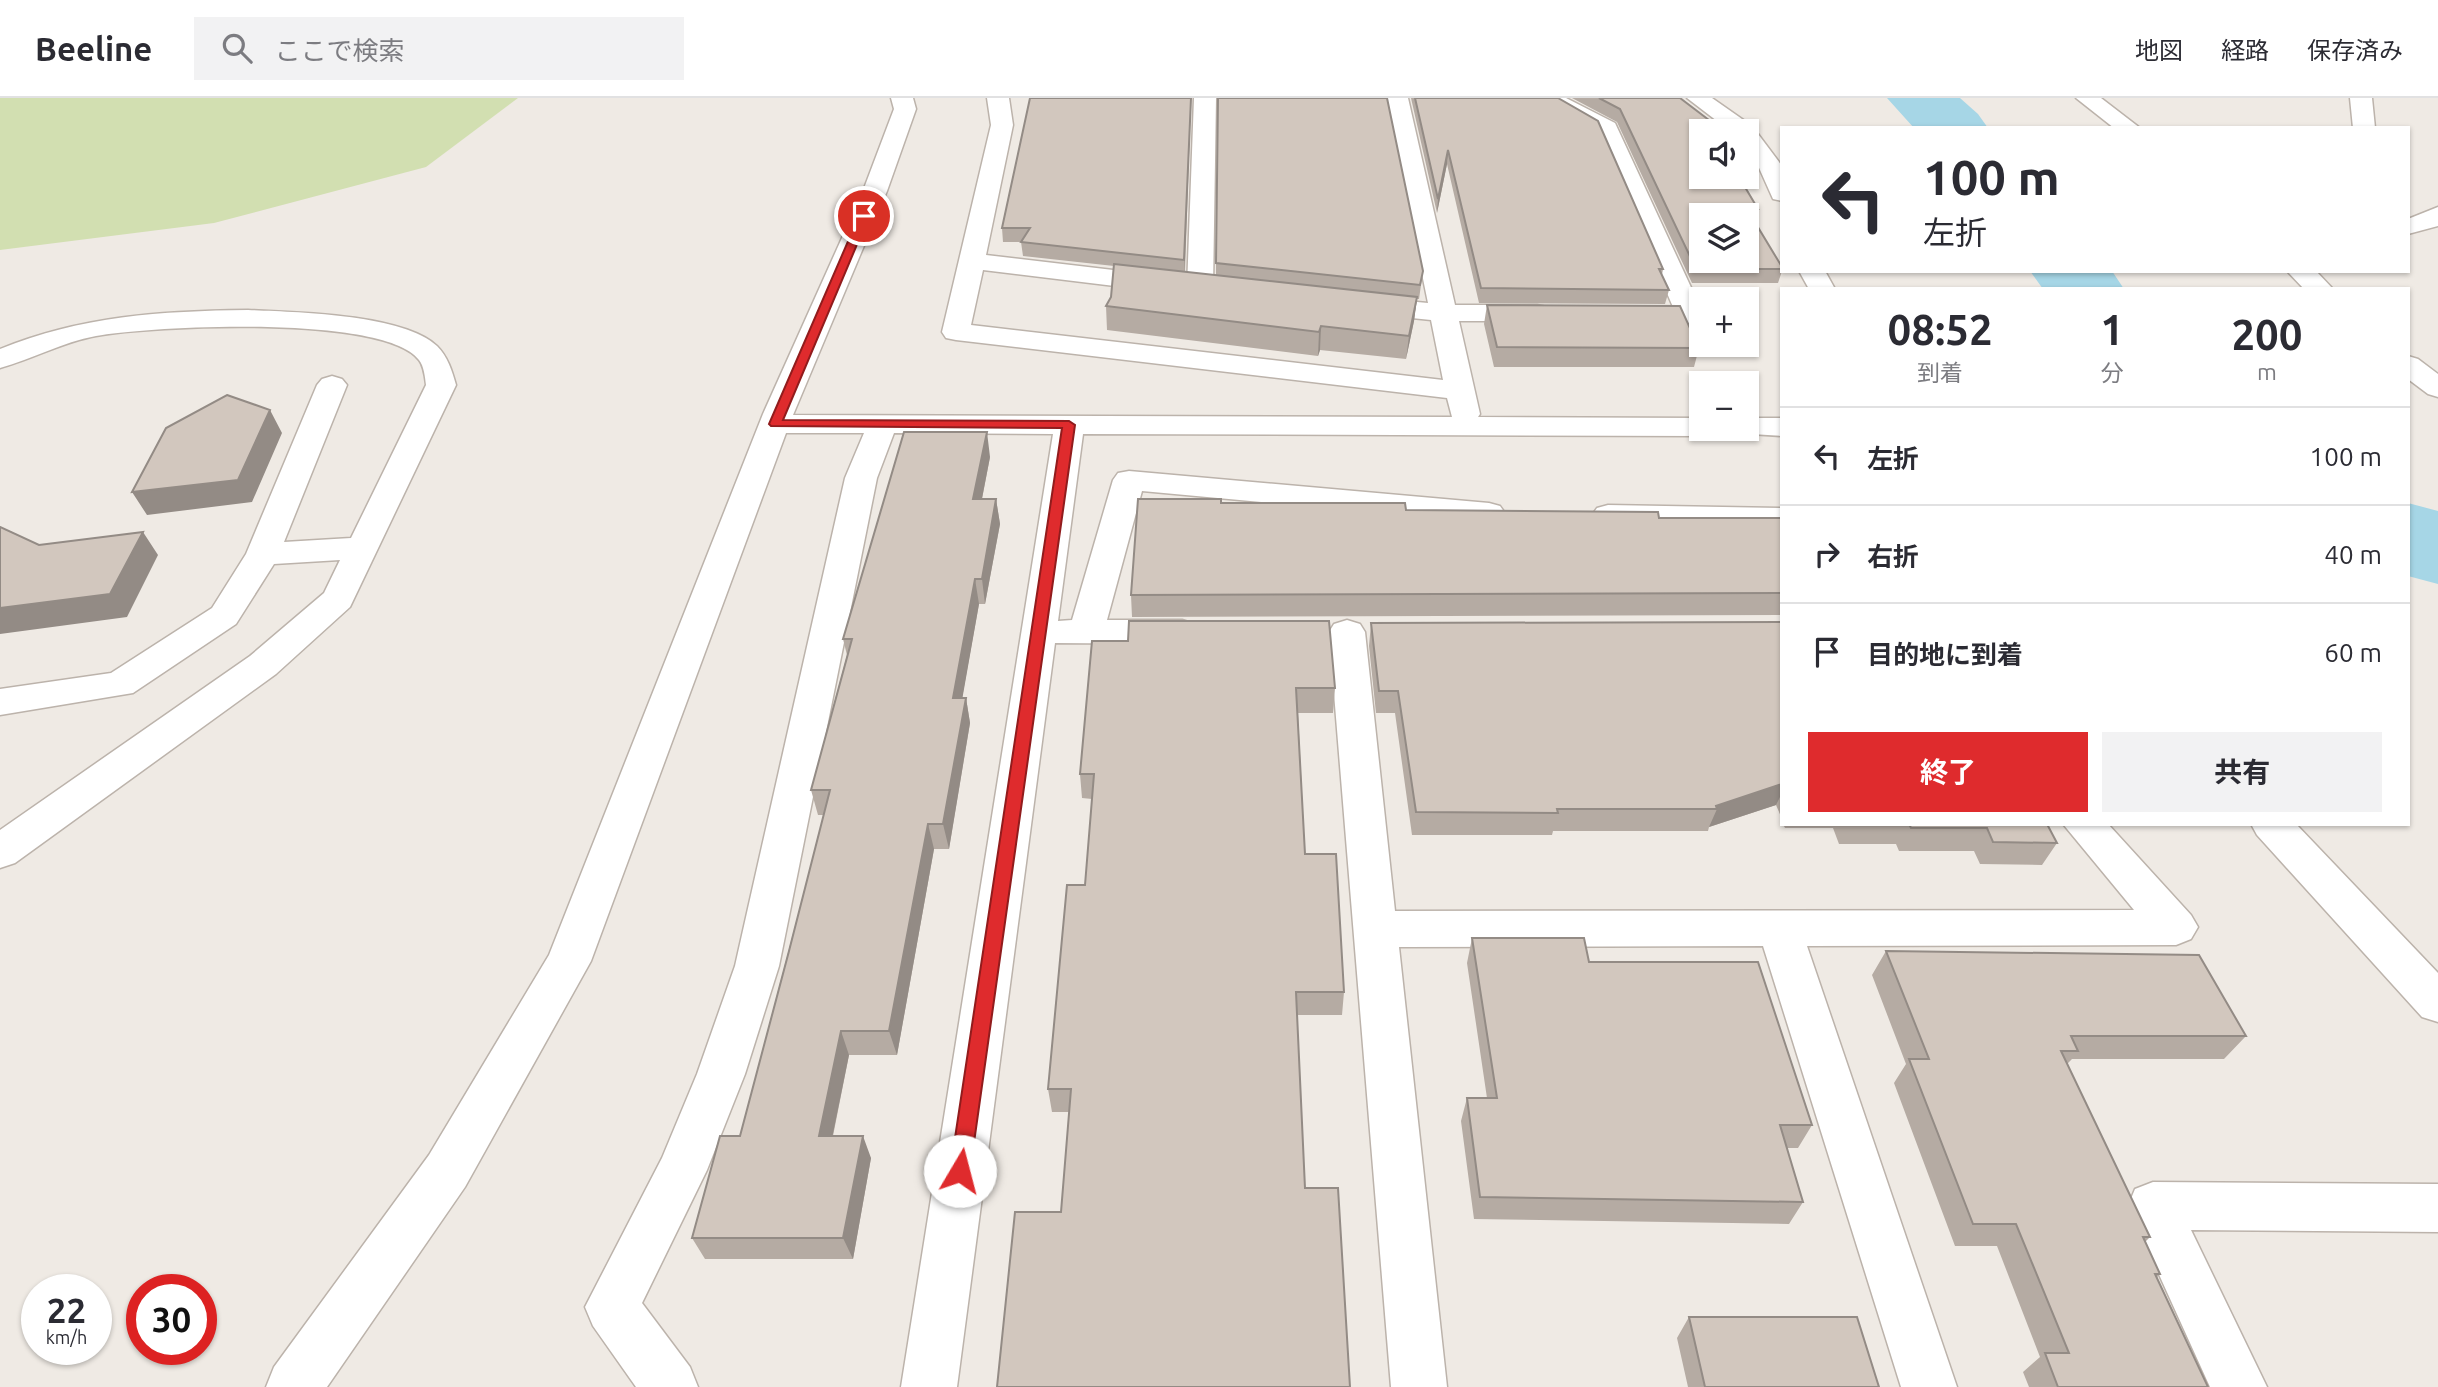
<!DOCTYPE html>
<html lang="ja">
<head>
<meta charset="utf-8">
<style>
  :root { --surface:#fff; --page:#f2f2f3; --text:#2b2b33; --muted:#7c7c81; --line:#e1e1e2; --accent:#df2b2d }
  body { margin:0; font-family:Ubuntu,"Noto Sans JP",sans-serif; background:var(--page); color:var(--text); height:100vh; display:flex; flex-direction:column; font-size:26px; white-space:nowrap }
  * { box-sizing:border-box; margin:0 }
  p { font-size:23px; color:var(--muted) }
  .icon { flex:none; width:38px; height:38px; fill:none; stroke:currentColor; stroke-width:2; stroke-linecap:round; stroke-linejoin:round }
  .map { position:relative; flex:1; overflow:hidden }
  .panel { position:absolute; left:1780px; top:189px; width:630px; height:539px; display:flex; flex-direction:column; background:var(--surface); border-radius:0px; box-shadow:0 2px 5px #0004 }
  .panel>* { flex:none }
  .hud { position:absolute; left:1780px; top:28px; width:630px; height:147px; border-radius:0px; box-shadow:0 2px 5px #0004; background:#fff; color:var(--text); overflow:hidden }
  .controls { position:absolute; left:1689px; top:21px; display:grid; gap:14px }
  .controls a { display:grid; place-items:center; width:70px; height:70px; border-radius:0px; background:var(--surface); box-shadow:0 2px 5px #0004; font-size:35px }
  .speed { position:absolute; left:21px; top:1176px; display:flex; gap:14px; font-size:35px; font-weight:700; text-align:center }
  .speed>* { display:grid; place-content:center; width:91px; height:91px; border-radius:50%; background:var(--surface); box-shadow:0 2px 5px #0004; line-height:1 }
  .speed small { font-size:18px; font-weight:400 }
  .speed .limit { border:10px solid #d22; background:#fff; color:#111 }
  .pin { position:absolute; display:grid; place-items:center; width:60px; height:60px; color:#fff; margin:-30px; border:4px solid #fff; border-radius:50%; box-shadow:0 2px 7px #0007 }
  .me { position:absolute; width:77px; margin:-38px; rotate:8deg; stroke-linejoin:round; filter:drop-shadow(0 0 5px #0008) }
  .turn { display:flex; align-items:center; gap:24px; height:147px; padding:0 28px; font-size:32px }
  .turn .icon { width:91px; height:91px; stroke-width:2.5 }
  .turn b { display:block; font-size:49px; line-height:60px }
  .eta { display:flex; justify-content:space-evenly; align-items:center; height:119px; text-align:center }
  .eta b { font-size:42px; font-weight:700; line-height:49px }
  .action { display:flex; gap:14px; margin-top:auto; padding:14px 28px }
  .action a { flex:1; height:80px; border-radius:0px; background:var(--accent); color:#fff; font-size:28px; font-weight:700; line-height:80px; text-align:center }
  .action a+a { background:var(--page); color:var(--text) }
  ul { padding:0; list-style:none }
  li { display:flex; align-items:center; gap:21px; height:98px; padding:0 28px; border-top:2px solid var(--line) }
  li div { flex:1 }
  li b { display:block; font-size:26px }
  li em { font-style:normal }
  header { display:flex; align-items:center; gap:42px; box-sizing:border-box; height:98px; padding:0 35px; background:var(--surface); border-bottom:2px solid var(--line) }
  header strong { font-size:33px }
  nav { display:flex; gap:38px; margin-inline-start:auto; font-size:24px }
  .search { width:490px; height:63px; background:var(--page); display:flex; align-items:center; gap:18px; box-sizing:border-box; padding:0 24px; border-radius:0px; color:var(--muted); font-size:26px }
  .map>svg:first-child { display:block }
  .green { fill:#d2dfb1 }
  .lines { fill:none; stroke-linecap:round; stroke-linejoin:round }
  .river { fill:#a6d6e6; fill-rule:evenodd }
  .minor-casing { stroke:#bcb3ab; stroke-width:3 }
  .minor { fill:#fff; fill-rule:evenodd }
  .wall { fill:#b5aba3 }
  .shaded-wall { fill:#938b85 }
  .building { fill:#d2c7be; stroke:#938b85; stroke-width:2; fill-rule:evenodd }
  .route { fill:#df2b2d; stroke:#911c1d; stroke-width:2 }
</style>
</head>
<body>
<header>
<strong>Beeline</strong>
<div class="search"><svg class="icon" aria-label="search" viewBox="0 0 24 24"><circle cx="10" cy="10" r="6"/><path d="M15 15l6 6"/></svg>ここで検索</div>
<nav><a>地図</a><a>経路</a><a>保存済み</a></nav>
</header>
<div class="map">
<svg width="2438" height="1289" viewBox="0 0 2438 1289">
  <rect width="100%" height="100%" fill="#efeae4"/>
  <path class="green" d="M0 0H518L426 69 214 125 0 152Z"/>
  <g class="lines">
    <path class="river" d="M1887 0H1960L1978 16 1988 30H1914Z
      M2030 173H2112L2124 191H2043Z
      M2408 405 2438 413V486L2408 478Z"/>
    <g class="minor-casing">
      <path id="minor" d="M891 0H913L916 11 887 93 793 317 1452 319 1447 300 956 242 946 240 942 234 991 27 987 0H1009L1013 27 986 157 1164 178 1173 180 1177 186 1173 192 1164 194 983 172 971 227 1443 282 1431 222 1363 215 1353 213 1350 207 1353 201 1363 199 1428 205 1386 0H1408L1455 207H1537L1547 209 1551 215 1547 221 1537 223H1459L1480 316 1478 319 1701 320V331H1715L1712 335 1701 338 1083 336 1058 523 1072 522 1113 382 1118 375 1129 373 1489 405 1500 408 1505 415 1500 422 1489 425 1142 393 1107 522H1182L1195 526 1200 534 1195 542 1182 546 1055 545 957 1289H901L1053 336 894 335 877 380 779 868 745 976 707 1072 642 1205 690 1269 698 1289H636L593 1228 585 1209 662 1060 697 976 735 868 845 380 864 335H786L591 863 465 1089 327 1289H266L274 1269 429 1057 549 857 763 316 863 93 894 11Z
        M1194 0H1216L1213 190 1209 196H1191L1187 190Z
        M1539 0H1566L1615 25 1701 211 1700 223 1690 225 1623 222 1619 216 1623 210 1673 209 1598 34Z
        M1687 0H1712L1752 28 1782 68V103L1773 101 1756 63 1746 51V33H1730Z
        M2076 0H2101L2140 30H2114Z
        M2350 0H2372L2375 30H2353Z
        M2438 109V128L2408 136V121Z
        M1799 173H1825L1835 191H1809Z
        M2287 173H2316L2333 191H2304Z
        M248 212C294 214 403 216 437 248 448 259 452 273 456 287L350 509 276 576 15 765 0 770V732L250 558 324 495 340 462 274 466 236 526 133 595 0 617V591L111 575 212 510 246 456 317 287 322 281 332 278 342 281 347 287 284 444 351 440 426 287C425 279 424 268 419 262 384 216 151 228 96 238 62 244 33 261 0 270V251C81 218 161 213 248 212Z
        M2408 258 2418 261 2438 276V299L2428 296 2408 281Z
        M1746 320H1782V338L1735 335 1732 331H1746Z
        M1608 407 1782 410V430L1608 427 1597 424 1592 417 1597 410Z
        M1347 522 1360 526 1365 534 1395 813 2134 812 2063 726H2108L2191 817 2198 829 2191 841 2176 847 1807 848 1957 1289H1901L1763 848 1399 849 1447 1289H1391L1329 534 1334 526Z
        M2251 726H2296L2438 875V924L2422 919 2257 737Z
        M2153 1084 2438 1086V1134L2191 1132 2267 1289H2210L2128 1108 2135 1091Z"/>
    </g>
    <use href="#minor" class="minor"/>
  </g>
  <path class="wall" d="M1030 0H1191L1185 174 1216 177V165L1423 173 1419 201H1417L1414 223 1406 261 1320 252 1318 258 1107 232 1106 208 1111 199 1114 168 1023 158 1021 144H1003L1002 130Z
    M1411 0H1558L1663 171 1662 177 1669 192 1665 206 1479 205 1447 66 1437 115Z
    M1572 0H1680L1749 79 1746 90 1758 111 1755 124 1782 169V173L1778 185H1692L1617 24Z
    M1487 207 1699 250 1694 269H1494L1484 226Z
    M990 359 982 401H996L1000 426 985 506H979L962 600H966L970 625 949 751H934L897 957H849L833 1038 871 1060 853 1161H705L692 1140 740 1038 824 717H818L811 692 847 557 843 541Z
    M1221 405 1406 412 1659 420H1782V517L1132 519 1131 497Z
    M1782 524V721L1776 707 1709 729 1708 733H1553L1552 737H1412L1395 615H1376L1369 548 1371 525Z
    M1092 543 1335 590 1333 615H1298L1305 756 1344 894 1342 917H1297L1061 1114 1069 1014H1052L1048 991 1085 787 1092 701 1082 700 1080 676Z
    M1783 726H2047L2057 745 2042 767 1980 766 1974 753H1899L1896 746H1839L1833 730H1785Z
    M1472 840 1589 864 1812 1027 1798 1050H1787L1803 1104 1789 1126 1474 1121 1461 1023 1467 1000H1487L1467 865Z
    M1886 853 2246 938 2224 961H2072L2067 966 2150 1139 2145 1144 2160 1176 2157 1179 2208 1289H2029L2023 1274 2040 1259 1997 1148H1955L1894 985 1906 966 1872 877Z
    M1689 1219 1879 1289H1688L1677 1240Z"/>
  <path class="shaded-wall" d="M1191 0 1184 176V162Z
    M1448 52 1447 66 1437 115 1438 101Z
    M1417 199 1414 223 1406 261 1409 238Z
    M1321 228 1320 252 1318 258 1319 234Z
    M270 312 282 335 252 404 147 417 132 394Z
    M987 334 990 359 977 426 973 401Z
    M996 401 1000 426 985 506 982 481Z
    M143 434 158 457 127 519 0 536V510Z
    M975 481 979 506 958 625 953 600Z
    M966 600 970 625 949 751 943 726Z
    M1782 686V695L1776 707 1709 729 1717 711 1716 708Z
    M928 726 934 751 897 957 889 933Z
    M841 933 849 957 828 1060 819 1038Z
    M863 1038 871 1060 853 1161 843 1140Z"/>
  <path class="building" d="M1030 0H1191L1184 162 1021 144 1030 130H1002Z
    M1218 0H1387L1423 173 1420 187 1216 165Z
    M1415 0H1558L1598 23 1663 171H1659L1669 192 1481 190 1448 52 1438 101Z
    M1599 0H1680L1722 32V33H1701V79H1739L1758 111H1747L1782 169V171H1696L1620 11ZM1701 117H1746V163H1701Z
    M1114 166 1417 199 1409 238 1321 228 1319 234 1106 208 1111 199Z
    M1487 207 1680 208 1699 250 1497 249Z
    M227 297 270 312 238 382 132 394 166 330Z
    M904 334H987L973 401H996L982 481H975L953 600H966L943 726H928L889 933H841L819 1038H863L843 1140H692L720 1038H740L789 853 830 692H811L852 541H843Z
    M1138 401H1221V405H1405L1406 412 1658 414 1659 420H1782V495L1131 497Z
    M0 429 39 447 143 434 110 496 0 510Z
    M1129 523H1329L1335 590H1296L1305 756H1336L1344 894H1296L1305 1090H1338L1350 1289H997L1015 1114H1061L1071 991H1048L1067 787H1085L1094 676H1080L1092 543H1128Z
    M1782 524V686L1716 708 1717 711H1557L1558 715 1416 714 1398 593H1379L1371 525Z
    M1909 726H2047L2057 745 1993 744 1987 730H1911Z
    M1472 840H1584L1589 864H1758L1812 1027H1780L1803 1104 1480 1099 1467 1000H1497Z
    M1886 853 2199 857 2246 938H2071L2078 953H2061L2150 1139H2143L2160 1176H2155L2208 1289H2058L2045 1255H2069L2016 1126H1973L1909 961H1929Z
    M1689 1219H1857L1879 1289H1705Z"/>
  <path class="route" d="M864 115 869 118 783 322 1069 323 1075 327 970 1073 967 1080 960 1083 953 1080 950 1073 1062 330 771 328 769 326 859 118Z"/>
</svg>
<div class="controls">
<a><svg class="icon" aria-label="sound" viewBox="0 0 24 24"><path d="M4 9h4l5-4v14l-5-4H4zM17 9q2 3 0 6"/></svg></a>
<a><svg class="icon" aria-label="layers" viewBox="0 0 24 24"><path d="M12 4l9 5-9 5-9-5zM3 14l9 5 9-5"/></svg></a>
<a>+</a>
<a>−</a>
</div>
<div class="speed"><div>22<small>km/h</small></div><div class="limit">30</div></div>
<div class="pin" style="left:864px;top:118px;background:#d93025"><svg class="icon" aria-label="arrive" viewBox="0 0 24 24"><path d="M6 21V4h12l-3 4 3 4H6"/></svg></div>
<svg class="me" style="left:960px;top:1073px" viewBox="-20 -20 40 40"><circle r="19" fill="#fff"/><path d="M0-13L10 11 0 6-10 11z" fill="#df2b2d"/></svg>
<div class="hud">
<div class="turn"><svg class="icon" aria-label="left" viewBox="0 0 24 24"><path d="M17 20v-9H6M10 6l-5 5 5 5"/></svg><div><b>100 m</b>左折</div></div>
</div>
<section class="panel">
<div class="eta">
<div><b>08:52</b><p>到着</p></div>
<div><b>1</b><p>分</p></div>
<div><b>200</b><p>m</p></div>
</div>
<ul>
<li><svg class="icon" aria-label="left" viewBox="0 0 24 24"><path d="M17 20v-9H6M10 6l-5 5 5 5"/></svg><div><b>左折</b></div><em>100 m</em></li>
<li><svg class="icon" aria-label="right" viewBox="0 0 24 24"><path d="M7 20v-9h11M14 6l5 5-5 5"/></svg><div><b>右折</b></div><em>40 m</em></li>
<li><svg class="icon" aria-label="arrive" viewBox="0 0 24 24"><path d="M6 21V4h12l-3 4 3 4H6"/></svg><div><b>目的地に到着</b></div><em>60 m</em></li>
</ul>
<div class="action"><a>終了</a><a>共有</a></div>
</section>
</div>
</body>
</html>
